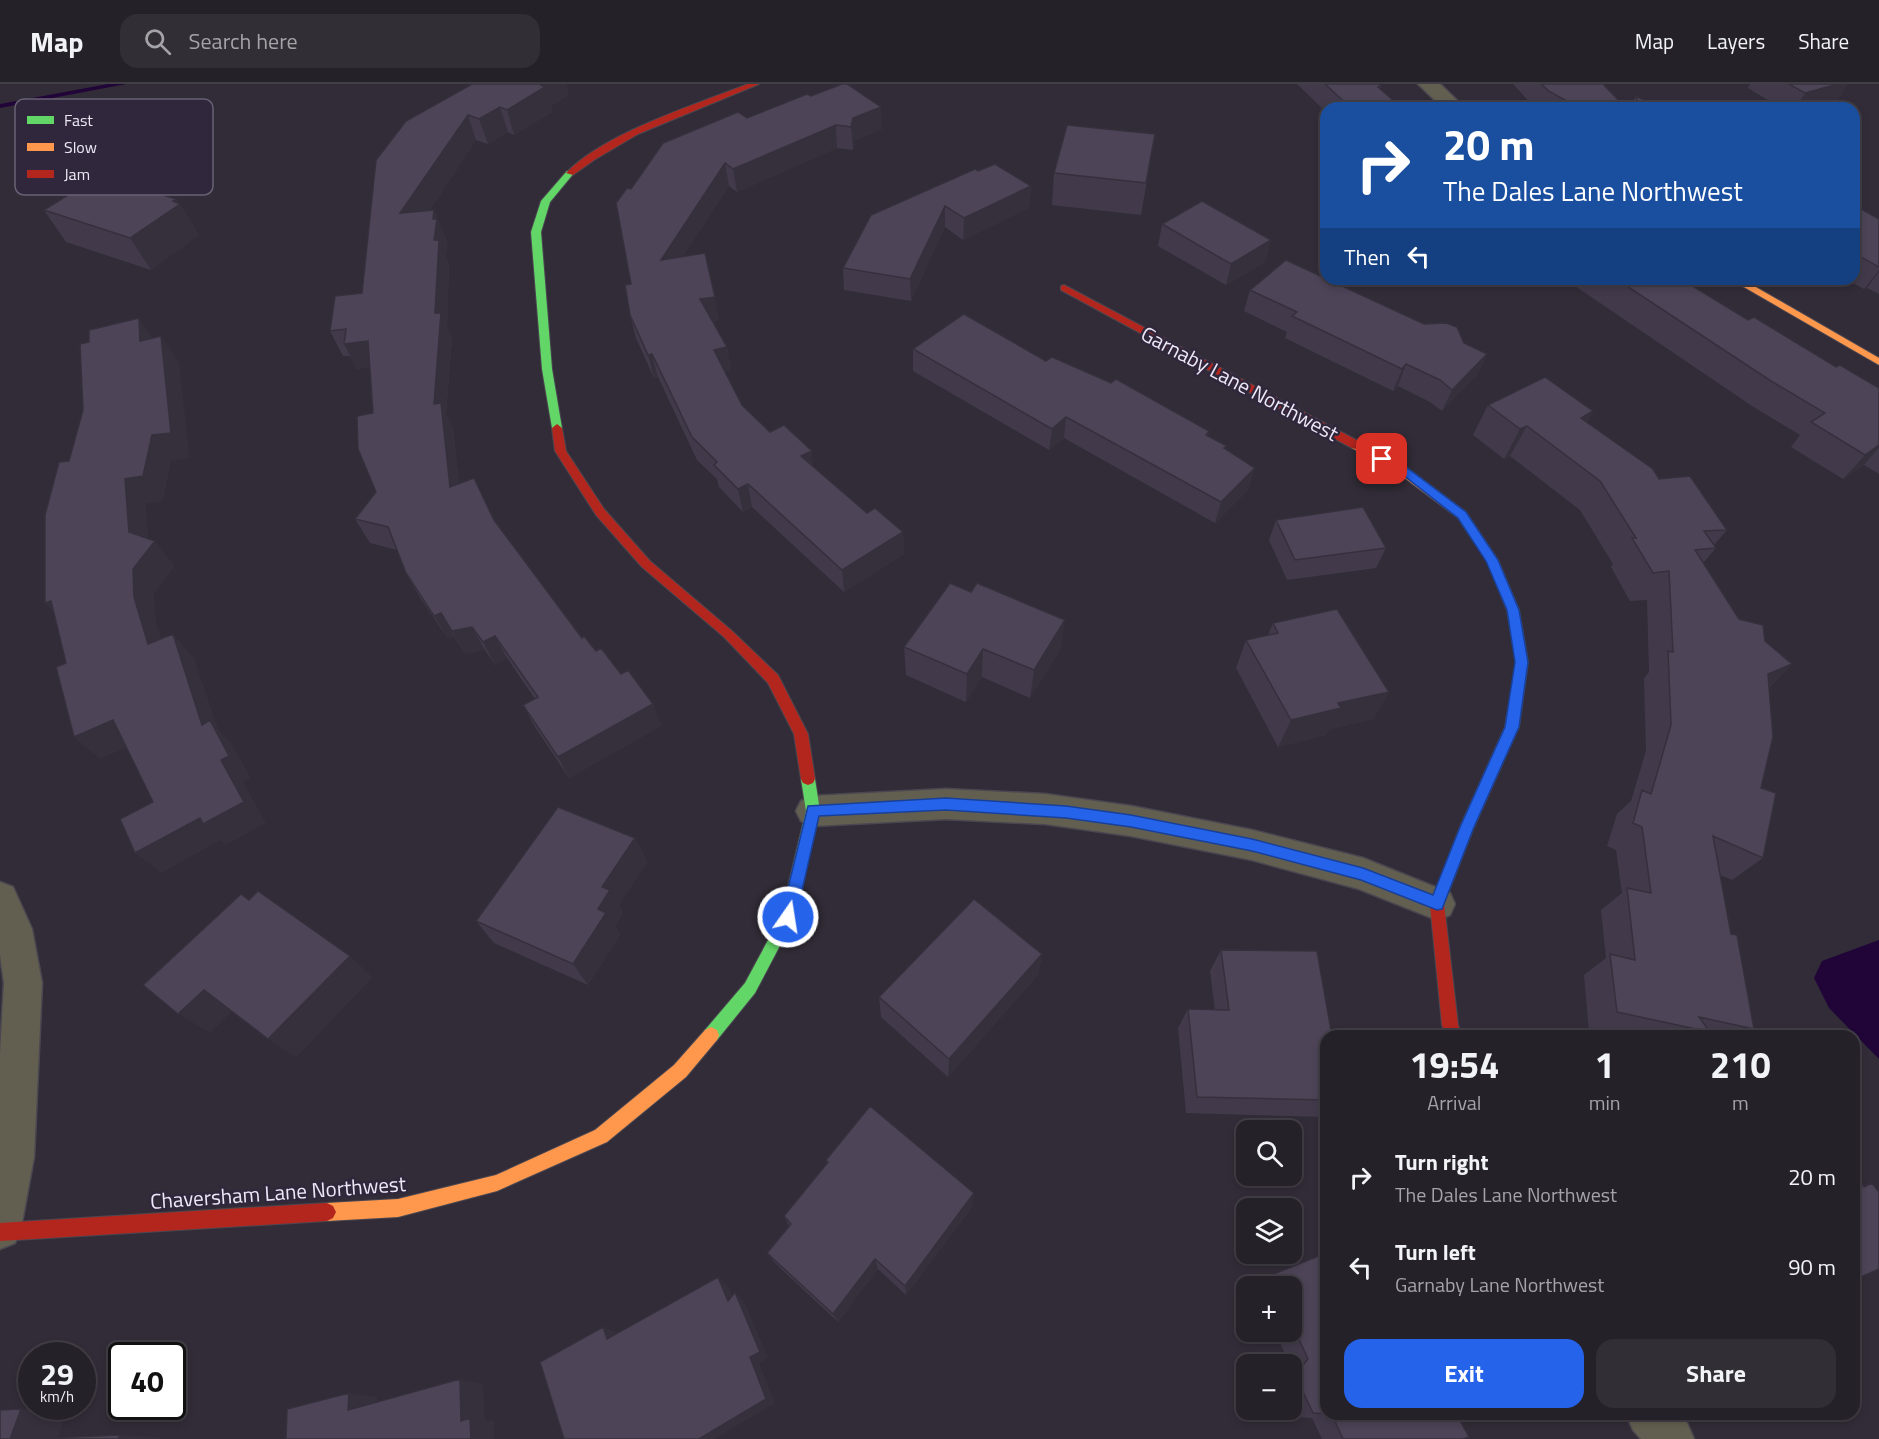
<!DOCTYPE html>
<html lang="en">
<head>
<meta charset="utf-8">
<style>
  :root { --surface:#252129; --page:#312e35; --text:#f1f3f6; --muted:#a3a3a8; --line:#423e46; --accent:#2563eb }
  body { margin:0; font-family:"Titillium Web",sans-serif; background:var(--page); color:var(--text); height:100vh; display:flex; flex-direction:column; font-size:22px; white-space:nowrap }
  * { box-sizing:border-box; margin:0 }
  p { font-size:20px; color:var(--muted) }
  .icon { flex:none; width:33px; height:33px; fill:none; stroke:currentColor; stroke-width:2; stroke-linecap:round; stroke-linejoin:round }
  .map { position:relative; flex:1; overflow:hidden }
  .details { position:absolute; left:1320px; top:946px; width:540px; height:390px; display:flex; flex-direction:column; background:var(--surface); border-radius:18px; box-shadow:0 3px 9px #0003,0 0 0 2px var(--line) }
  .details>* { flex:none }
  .banner { position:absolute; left:1320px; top:18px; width:540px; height:183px; border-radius:18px; box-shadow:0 3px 9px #0003,0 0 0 2px var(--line); background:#1a4fa0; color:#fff; overflow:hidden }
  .controls { position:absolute; left:1236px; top:1036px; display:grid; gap:12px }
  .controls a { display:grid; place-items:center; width:66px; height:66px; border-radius:12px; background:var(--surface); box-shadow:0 3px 9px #0003,0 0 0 2px var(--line); font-size:30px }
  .speed { position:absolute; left:18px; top:1258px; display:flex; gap:12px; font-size:30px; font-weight:700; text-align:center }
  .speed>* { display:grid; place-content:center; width:78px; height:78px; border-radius:50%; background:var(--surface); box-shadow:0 3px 9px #0003,0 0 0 2px var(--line); line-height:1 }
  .speed small { font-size:15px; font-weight:400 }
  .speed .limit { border:3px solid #111; border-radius:9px; background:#fff; color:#111 }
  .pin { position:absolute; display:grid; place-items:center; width:51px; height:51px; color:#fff; margin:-26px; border-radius:12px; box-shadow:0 3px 9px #0006 }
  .me { position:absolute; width:66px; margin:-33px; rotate:13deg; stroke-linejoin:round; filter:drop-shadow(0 0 4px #0008) }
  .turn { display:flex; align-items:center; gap:21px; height:126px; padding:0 24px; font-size:27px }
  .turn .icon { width:78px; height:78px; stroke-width:2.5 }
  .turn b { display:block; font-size:42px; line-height:51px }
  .then { display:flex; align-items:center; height:57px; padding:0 24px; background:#0003; gap:12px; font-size:22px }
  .eta { display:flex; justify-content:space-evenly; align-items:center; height:102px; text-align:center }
  .eta b { font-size:36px; font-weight:700; line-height:42px }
  .cta { display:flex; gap:12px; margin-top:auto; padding:12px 24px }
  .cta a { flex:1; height:69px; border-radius:18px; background:var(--accent); color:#fff; font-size:24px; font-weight:700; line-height:69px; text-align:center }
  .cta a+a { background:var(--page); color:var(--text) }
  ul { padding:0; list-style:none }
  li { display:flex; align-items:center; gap:18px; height:90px; padding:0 24px }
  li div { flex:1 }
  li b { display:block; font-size:22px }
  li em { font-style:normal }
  header { display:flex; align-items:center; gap:36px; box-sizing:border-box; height:84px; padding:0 30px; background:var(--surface); border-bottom:2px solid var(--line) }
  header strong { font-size:28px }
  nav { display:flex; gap:33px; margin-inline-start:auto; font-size:21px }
  .search { width:420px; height:54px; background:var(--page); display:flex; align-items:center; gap:15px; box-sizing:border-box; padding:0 21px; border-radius:18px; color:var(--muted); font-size:22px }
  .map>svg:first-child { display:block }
  .water { fill:#210438 }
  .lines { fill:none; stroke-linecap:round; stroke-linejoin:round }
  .stream { fill:#210438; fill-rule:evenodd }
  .street-casing { stroke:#4b4751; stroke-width:3 }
  .fast-casing { stroke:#4b4751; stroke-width:2 }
  .slow-casing { stroke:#4b4751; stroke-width:2 }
  .jam-casing { stroke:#4b4751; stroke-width:2 }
  .street { fill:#635f50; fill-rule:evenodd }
  .fast { fill:#63d668; fill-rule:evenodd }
  .slow { fill:#ff974d; fill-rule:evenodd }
  .jam { fill:#b3261e; fill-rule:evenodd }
  .wall { fill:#423a4b }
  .shaded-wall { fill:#36303d }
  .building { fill:#4d4457; stroke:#36303d; stroke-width:1.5 }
  .route { fill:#2563eb; stroke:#184099; stroke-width:1.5 }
  .labels { text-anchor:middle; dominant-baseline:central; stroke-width:5; stroke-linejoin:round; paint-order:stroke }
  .street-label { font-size:21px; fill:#ece7f5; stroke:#30273c }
  .key { fill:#30273c; stroke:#686174; stroke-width:1.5 }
  .key-label { font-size:16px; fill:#ece7f5 }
</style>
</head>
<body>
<header>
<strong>Map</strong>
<div class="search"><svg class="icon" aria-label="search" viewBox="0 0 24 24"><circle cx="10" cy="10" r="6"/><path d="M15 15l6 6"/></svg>Search here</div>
<nav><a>Map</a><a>Layers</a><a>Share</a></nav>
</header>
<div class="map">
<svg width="1879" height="1355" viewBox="0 0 1879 1355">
  <rect width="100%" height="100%" fill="#312c37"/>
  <path class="water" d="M1879 856V975L1829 924 1814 894 1822 877Z"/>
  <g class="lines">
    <path class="stream" d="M108 0H126L0 24V20Z"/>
    <g class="street-casing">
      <path id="street" d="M1418 0H1440L1465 24H1443Z
        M946 705 1045 710 1131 722 1252 746 1363 774 1450 809 1455 820 1450 831 1437 836 1359 805 1252 776 1131 752 1045 740 946 735 813 742 801 737 796 727 801 717 813 712Z
        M0 798 13 803 32 845 42 899 34 1073 21 1144 15 1159 0 1165V970L4 899 0 871Z
        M1626 1330H1680L1687 1339 1694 1355H1641L1633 1346Z"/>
    </g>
    <g class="fast-casing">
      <path id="fast" d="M567 87 574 89 550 118 541 148 552 285 562 344 557 348 552 344 542 285 531 148 541 117Z
        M808 689 813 691 815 695 820 727 795 833 755 909 717 956 711 959 705 956 703 951 705 946 745 899 781 832 806 727 801 695 803 691Z"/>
    </g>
    <g class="slow-casing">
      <path id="slow" d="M1730 195H1742L1879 274V281Z
        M1356 357 1406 383 1466 428 1498 476 1519 526 1528 578 1519 643 1499 687H1489L1487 683 1505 643 1516 578 1507 526 1487 477 1458 434 1398 389 1352 364V358Z
        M711 943 717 946 719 951 717 956 686 993 607 1058 497 1107 398 1133 327 1137 321 1134 318 1128 321 1122 327 1119 398 1115 496 1091 595 1046 674 981 705 946Z"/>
    </g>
    <g class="jam-casing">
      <path id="jam" d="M748 0H759L638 50 594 76 573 91 566 89C605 49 694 21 748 0Z
        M1064 201 1360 358 1361 361 1356 365 1352 364 1061 206V202Z
        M557 340 562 344 566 367 604 425 650 477 732 547 778 591 808 650 815 695 813 699 808 701 803 699 801 695 794 650 768 599 724 553 642 483 596 431 555 367 552 344Z
        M1494 677 1499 679 1501 683 1474 743 1444 820 1458 941 1462 952H1446L1442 941 1430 820 1460 743 1489 679Z
        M327 1119 333 1122 336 1128 333 1134 327 1137 0 1157V1139Z"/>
    </g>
    <use href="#street" class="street"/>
    <use href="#fast" class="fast"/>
    <use href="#slow" class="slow"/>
    <use href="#jam" class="jam"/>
  </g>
  <path class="wall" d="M1297 0H1378L1381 2 1380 5 1402 24H1326V28Z
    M1513 0H1603L1626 24H1535Z
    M1750 0H1848L1836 18 1815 24H1781L1748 4Z
    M569 11 551 22 552 28 514 51 508 48 488 60 476 56 430 126H434L444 151 447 160 446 172 449 181 447 243 452 254 446 330 453 344 459 400 494 436 582 554 653 620 661 642 569 694 535 643 523 621 535 615 507 574 495 581 485 566 465 570 454 552 448 555 419 512 406 489 397 466 370 459 355 435 376 408 370 283 357 285 350 272H343L330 247 362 209 406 37Z
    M811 12 882 45 854 57 853 66 837 64 737 108 729 102 683 172 719 236 712 237 727 263 731 286 725 288 742 321 770 348 814 383 867 429 903 448 904 470 844 508 752 423 743 428 719 403 717 395 697 376 658 293 654 294 636 254 630 231 631 105 747 34Z
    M1636 12 1660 24H1630Z
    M1155 50 1141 131 1052 121 1054 89Z
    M978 87 1031 102 1029 124 963 156 945 143 911 217 844 206 843 184Z
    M176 115 179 119 180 120 199 151 151 186 66 158 44 126Z
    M1854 121 1879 135V210L1867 204 1864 205 1846 195H1854Z
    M1162 140 1271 156 1265 178 1226 201 1158 162Z
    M1570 195H1681L1748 236 1836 283 1879 304V390L1864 381 1843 395 1791 363 1800 351 1752 322 1569 198Z
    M1250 206 1464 259 1487 270 1477 291 1442 327 1430 318 1398 302 1393 307 1285 254 1287 248 1244 227Z
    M913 265 1046 277 1209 347 1208 352 1249 405 1215 439 1064 354 1049 366 913 287Z
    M1488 321 1593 327 1587 338 1659 395 1727 446 1714 461 1716 464 1703 479 1739 535 1792 580 1769 603 1761 704 1763 774 1732 796 1720 791 1731 850 1754 945 1740 952H1617L1589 947 1584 891 1606 874 1601 826 1622 809 1616 766 1607 762 1617 730 1631 717 1646 667 1644 594 1649 588 1647 516 1630 517 1611 483 1613 480 1580 426 1510 372 1504 375 1473 351Z
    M1276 436 1386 464 1376 484 1287 496 1269 456Z
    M1273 539 1389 608 1373 635 1330 645 1326 651 1278 663 1236 584 1246 556 1268 551Z
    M904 563 1061 565 1030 614 982 593 966 618 906 591Z
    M635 754 647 778 619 821 623 829 615 842 620 851 588 901 494 859 476 837Z
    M1221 866 1326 952V1033L1186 1029 1178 944 1188 925 1215 926 1210 887Z
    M1042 870 1038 891 948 993 881 933 879 913Z
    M826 1076 973 1122 906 1211 878 1185 838 1238 775 1179 767 1169 789 1142 784 1132 827 1079Z
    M1326 1169V1330H1463L1458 1333 1469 1353 1463 1355H1322L1312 1334 1295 1333 1292 1325V1281H1290L1275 1248H1292V1203H1254V1201L1269 1192Z"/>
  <path class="shaded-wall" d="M539 0H567L569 11 551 22 552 28 514 51 507 26Z
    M1838 0H1848L1836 18 1815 24H1796L1805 9Z
    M500 23 508 48 488 60 479 35Z
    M881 23 882 45 854 57 853 66 851 43 853 34Z
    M468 31 476 56 411 155 400 129Z
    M836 41 837 64 737 108 733 85Z
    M725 79 729 102 666 199 661 176Z
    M1031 102 1029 124 963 156 964 134Z
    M176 115 180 120 199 151 151 186 130 154Z
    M945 122V143L911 217 910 195Z
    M434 126 447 160 446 172 449 181 447 243 452 254 446 330 453 344 462 427 450 403 434 320 435 229Z
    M1271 156 1265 178 1226 201 1231 180Z
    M1879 186V188L1867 204 1864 205Z
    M715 213 719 236 704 238 700 215Z
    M139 234 157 260 140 257Z
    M161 252 179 278 190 374 171 377 163 417 146 420 149 463 155 457 175 482 154 510 156 538 170 583 148 560 134 513 125 395 152 351Z
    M368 257 381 282 357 285 344 260Z
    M727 263 731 286 718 290 714 266Z
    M652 270 658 293 654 294 648 271Z
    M1487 270 1477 291 1442 327 1452 306Z
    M1406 280 1398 302 1393 307 1402 285Z
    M1593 327 1575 357 1581 334Z
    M1066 333 1064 354 1049 366 1052 345Z
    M1527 342 1510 372 1504 375 1520 345Z
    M1879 361V364L1864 381 1843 395 1865 371Z
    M812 367 814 390 801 372Z
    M1255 384 1249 405 1215 439 1221 418Z
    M748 400 752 423 743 428 738 405Z
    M903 448 904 470 844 508 842 486Z
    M51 517 69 543 45 519Z
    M441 529 454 552 448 555 434 532Z
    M1065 536 1061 565 1030 614 1034 586Z
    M472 543 485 566 465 570 452 547Z
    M173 550 194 574 218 645 231 659 251 694 243 698 266 739 226 761 221 756 161 789 135 769 202 641Z
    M495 552 507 574 495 581 483 558Z
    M983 565 982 593 966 618 967 590Z
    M1792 580 1764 607 1768 590Z
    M1389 608 1373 635 1330 645 1326 651 1278 663 1291 636 1338 619Z
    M653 620 661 642 569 694 558 673Z
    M113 636 137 659 100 675 74 653Z
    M635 754 647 778 619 821 623 829 615 842 620 851 588 901 573 880 598 825 602 803Z
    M1042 870 1038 891 948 993 949 975Z
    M350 872 373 893 296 974 268 955Z
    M204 906 234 926 210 949 178 930Z
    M974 1109 973 1122 906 1211 905 1202Z
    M875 1175 878 1185 838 1238 833 1230Z
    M718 1193 729 1203 738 1225 728 1217Z
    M735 1208 744 1217 768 1274 759 1279 775 1319 715 1355H699L750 1273Z
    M603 1243 619 1250 607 1255Z
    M460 1295 483 1300 485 1336 494 1337V1355H471L461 1337Z
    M349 1309 377 1313 378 1329 348 1326Z
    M21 1325 66 1329 57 1355H10Z
    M120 1351 160 1353V1355H118Z"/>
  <path class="building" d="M472 0H539L545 3 507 26 500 23 479 35 468 31 400 129 434 126 433 135H437L434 156H439L435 229H441L434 320 441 319 450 403 474 394 494 436 582 554 584 552 596 567 601 564 621 590 628 586 653 620 558 673 523 621 538 613 495 552 483 558 472 543 452 547 441 529 434 532 406 489 388 443 355 435 376 408 358 365 357 332 373 329 368 257 344 260 346 245 330 247 335 212 362 209 376 76 406 37Z
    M842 0H847L881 23 853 34 851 43 836 41 733 85 725 79 661 176 705 169 715 213 700 215 727 263 714 266 742 321 770 348 784 341 812 367 801 372 867 429 875 424 903 448 842 486 748 400 738 405 714 381 717 378 692 353 652 270 648 271 630 231 625 201 631 200 616 119 627 104 631 105 663 59 738 28 747 34 807 10 811 12Z
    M1325 0H1378L1381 2 1378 3 1402 24H1351Z
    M1541 0H1603L1626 24H1580L1550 8Z
    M1789 0H1838L1805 9Z
    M1636 12 1660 24H1640Z
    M1067 41 1155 50 1146 99 1054 89Z
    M995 80 1031 102 964 134 945 122 910 195 843 184 871 131 975 85 978 87Z
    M100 91 176 115 173 117 180 120 130 154 44 126Z
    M1202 117 1271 156 1231 180 1162 140Z
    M1854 121 1879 135V183L1854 169Z
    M1286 176 1424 240 1446 239 1457 243 1464 259 1487 270 1452 306 1440 296 1406 280 1402 285 1292 232 1297 228 1250 206Z
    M1616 195H1681L1748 236 1754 233 1836 283 1840 281 1879 304V361L1865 371 1811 338 1825 329 1771 297Z
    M964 230 1046 277 1052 273 1111 299 1116 295 1209 347 1206 351 1227 362 1224 364 1255 384 1221 418 1066 333 1052 345 913 265Z
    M139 234 140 257 161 252 171 349 152 351 143 392 125 395 129 448 155 457 133 485 134 513 148 560 173 550 202 641 210 636 229 672 221 676 244 718 203 740 200 734 135 769 120 735 153 718 113 636 74 653 56 583 66 579 51 517 45 519V431L59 378 69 377 83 326 80 260 89 258V246Z
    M1545 293 1593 327 1581 334 1653 385 1659 395 1690 392 1727 446 1704 447 1716 464 1695 466 1739 535 1763 541 1765 557 1792 580 1768 590 1773 653 1761 704 1776 709 1763 774 1713 752 1731 850 1737 851 1754 945 1699 933 1710 948 1617 928 1610 870 1635 876 1627 804 1651 809 1642 743 1633 739 1642 706 1651 710 1671 641 1668 567 1673 568 1669 487 1653 489 1632 454H1636L1600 397 1527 342 1520 345 1488 321Z
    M1363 423 1386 464 1295 476 1276 436Z
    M950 499 971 508 977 499 1065 536 1034 586 983 565 967 590 904 563Z
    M1337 525 1389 608 1338 619 1341 624 1291 636 1246 556 1278 549 1273 539Z
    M558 723 635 754 602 803 610 806 598 825 606 829 573 880 476 837Z
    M258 807 350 872 268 955 204 906 178 930 143 901 241 810 249 816Z
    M974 815 1042 870 949 975 879 913Z
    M1221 866 1317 867 1332 952H1326V1016L1197 1013 1188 925 1229 926Z
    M870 1022 974 1109 905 1202 875 1175 833 1230 767 1169 791 1140 784 1132 828 1078 826 1076Z
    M1854 1090 1864 1103 1872 1099 1879 1108V1185L1854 1196Z
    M1326 1169V1330L1313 1329 1295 1291 1308 1275 1292 1240V1203H1274L1269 1192Z
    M718 1193 728 1217 735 1208 760 1268 750 1273 766 1315 699 1355H564L540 1278 603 1243 607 1255Z
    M460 1295 461 1337 470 1334 471 1355H286L287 1325 349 1309 348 1326Z
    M21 1325 10 1355H0V1326Z
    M1327 1330H1463L1458 1333 1469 1353 1463 1355H1343L1332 1331Z
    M120 1351 118 1355H26Z"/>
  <path class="route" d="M1382 371 1406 383 1466 428 1498 476 1519 526 1528 578 1519 643 1474 743 1442 825 1437 826 1361 796 1252 767 1131 743 1066 734 946 726 819 732 796 833 794 838 788 840 783 838 781 833 808 722 946 714 1066 722 1131 731 1252 755 1363 784 1433 811 1460 743 1505 643 1515 578 1507 526 1486 477 1458 434 1399 388 1378 377 1376 375Z"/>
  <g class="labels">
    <g class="street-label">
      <text transform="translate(1240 299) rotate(28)">Garnaby Lane Northwest</text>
      <text transform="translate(278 1108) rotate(-4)">Chaversham Lane Northwest</text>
    </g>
  </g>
  <rect x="15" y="15" width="198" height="96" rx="9" class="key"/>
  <rect x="27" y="32" width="27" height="8" fill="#63d668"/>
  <rect x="27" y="59" width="27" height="8" fill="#ff974d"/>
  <rect x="27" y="86" width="27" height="8" fill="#b3261e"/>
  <g class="key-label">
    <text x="64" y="42">Fast</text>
    <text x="64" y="69">Slow</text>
    <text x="64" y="96">Jam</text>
  </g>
</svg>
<div class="controls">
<a><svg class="icon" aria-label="search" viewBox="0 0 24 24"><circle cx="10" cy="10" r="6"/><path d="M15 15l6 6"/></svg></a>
<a><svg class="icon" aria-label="layers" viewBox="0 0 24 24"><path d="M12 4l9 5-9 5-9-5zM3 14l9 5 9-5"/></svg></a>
<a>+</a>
<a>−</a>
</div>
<div class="speed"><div>29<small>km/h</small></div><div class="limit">40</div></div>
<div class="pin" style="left:1382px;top:375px;background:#d93025"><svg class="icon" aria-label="arrive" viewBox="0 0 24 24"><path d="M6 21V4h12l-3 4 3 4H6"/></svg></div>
<svg class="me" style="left:788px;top:833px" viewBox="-20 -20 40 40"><circle r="17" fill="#2563eb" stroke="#fff" stroke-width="3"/><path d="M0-11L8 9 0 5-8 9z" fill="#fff"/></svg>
<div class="banner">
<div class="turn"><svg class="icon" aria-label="right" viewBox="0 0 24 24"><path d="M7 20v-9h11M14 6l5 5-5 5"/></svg><div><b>20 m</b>The Dales Lane Northwest</div></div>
<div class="then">Then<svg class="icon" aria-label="left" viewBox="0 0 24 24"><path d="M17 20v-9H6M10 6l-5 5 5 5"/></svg></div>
</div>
<section class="details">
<div class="eta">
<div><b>19:54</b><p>Arrival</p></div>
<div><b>1</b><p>min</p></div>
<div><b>210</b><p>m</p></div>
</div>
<ul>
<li><svg class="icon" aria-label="right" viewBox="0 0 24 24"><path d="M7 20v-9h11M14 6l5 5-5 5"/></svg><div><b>Turn right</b><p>The Dales Lane Northwest</p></div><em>20 m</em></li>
<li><svg class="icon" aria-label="left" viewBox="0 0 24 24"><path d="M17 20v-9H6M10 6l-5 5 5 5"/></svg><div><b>Turn left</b><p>Garnaby Lane Northwest</p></div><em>90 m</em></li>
</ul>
<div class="cta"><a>Exit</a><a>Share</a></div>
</section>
</div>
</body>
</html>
